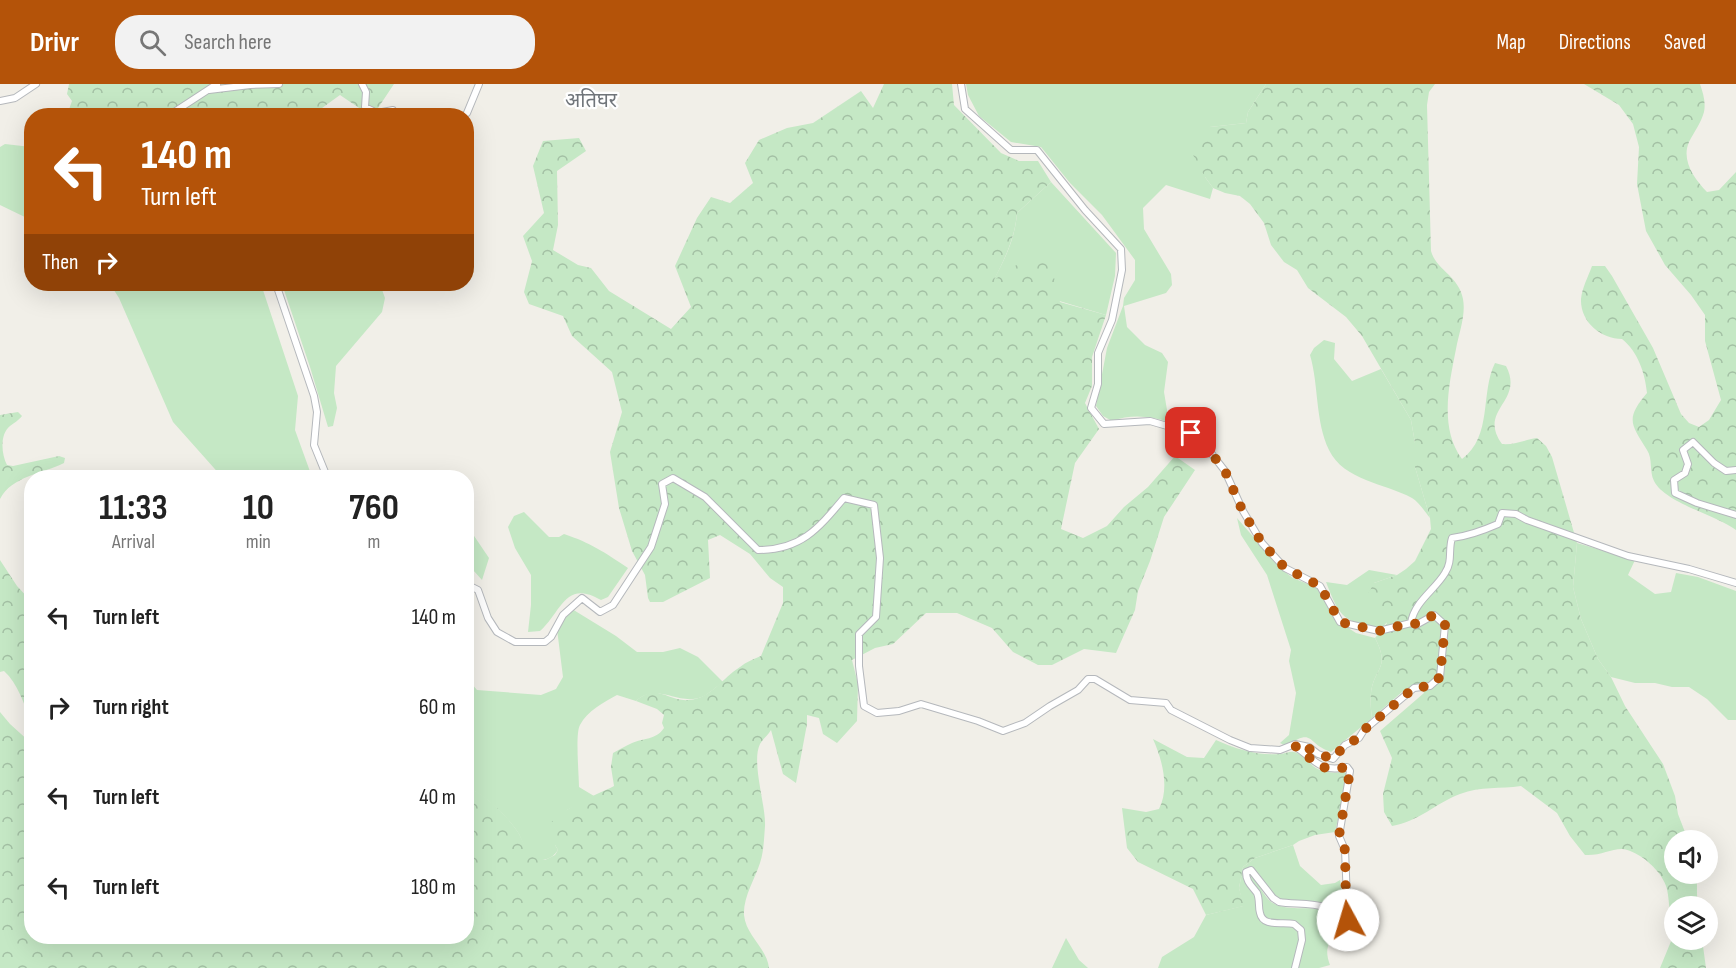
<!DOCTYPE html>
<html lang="en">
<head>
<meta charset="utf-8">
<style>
  :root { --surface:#fff; --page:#f2f2f2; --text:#222; --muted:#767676; --accent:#b45309 }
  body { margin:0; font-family:"Sofia Sans Condensed","Noto Sans Devanagari",sans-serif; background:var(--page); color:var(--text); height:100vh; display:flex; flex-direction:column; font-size:22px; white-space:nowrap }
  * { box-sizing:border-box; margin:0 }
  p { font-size:20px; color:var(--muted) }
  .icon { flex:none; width:33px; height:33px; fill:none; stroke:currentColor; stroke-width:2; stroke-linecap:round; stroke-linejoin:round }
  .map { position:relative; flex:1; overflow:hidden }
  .side { position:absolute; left:24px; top:386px; width:450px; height:474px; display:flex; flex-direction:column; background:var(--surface); border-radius:24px; box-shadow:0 6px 24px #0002 }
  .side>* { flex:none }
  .banner { position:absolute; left:24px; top:24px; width:450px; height:183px; border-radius:24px; box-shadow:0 6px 24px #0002; background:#b45309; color:#fff; overflow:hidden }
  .controls { position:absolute; left:1664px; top:746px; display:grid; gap:12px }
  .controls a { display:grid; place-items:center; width:54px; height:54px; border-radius:50%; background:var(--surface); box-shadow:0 6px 24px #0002; font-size:30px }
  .pin { position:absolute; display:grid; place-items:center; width:51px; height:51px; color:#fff; margin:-26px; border-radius:12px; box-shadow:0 3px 9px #0006 }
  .me { position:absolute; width:66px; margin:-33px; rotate:354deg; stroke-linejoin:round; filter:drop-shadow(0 0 4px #0008) }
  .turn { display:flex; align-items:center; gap:21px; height:126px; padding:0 18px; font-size:27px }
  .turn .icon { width:78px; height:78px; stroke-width:2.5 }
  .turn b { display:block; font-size:42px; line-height:51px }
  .then { display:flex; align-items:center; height:57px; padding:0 18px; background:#0003; gap:12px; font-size:22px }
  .eta { display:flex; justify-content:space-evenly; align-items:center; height:102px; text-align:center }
  .eta b { font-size:36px; font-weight:700; line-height:42px }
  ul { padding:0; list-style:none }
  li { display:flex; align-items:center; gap:18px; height:90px; padding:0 18px }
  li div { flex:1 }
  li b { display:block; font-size:22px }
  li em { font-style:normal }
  header { display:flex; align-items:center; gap:36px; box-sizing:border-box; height:84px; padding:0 30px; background:var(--accent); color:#fff }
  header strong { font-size:28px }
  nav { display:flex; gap:33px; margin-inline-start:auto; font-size:21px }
  .search { width:420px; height:54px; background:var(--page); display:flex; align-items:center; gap:15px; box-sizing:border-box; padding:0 21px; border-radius:24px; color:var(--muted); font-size:22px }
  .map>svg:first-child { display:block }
  .grass { fill:#c5e8c5 }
  .forest { fill:url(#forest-crowns) }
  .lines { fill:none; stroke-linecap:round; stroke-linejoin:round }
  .minor-casing { stroke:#b5b8bc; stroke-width:8 }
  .minor { stroke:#fff; stroke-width:6 }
  .route { stroke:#b45309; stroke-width:10; stroke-dasharray:0 18 }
  .labels { text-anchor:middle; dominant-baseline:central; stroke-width:4.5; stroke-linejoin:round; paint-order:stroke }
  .quarter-label { font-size:20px; fill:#70757a; stroke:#fff }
</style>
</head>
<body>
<header>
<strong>Drivr</strong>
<div class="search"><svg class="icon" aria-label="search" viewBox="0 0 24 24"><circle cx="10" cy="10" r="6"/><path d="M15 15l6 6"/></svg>Search here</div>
<nav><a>Map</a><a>Directions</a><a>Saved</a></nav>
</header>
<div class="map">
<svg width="1736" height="884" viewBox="0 0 1736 884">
  <defs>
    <pattern id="forest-crowns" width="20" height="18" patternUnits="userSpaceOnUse" patternTransform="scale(1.5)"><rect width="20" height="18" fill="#c5e8c5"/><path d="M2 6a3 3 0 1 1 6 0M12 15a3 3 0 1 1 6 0" fill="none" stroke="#a3c0a4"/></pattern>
  </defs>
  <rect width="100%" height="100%" fill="#f1efe8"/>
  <path class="grass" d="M966 0H1266L1248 28 1246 39 1210 43 1205 93 1213 104 1210 115 1166 101 1143 124 1144 145 1171 190 1172 201 1166 209 1124 222 1127 243 1145 261 1162 269 1168 278 1164 308 1169 338C1150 332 1131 330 1112 337L1103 332 1096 322 1107 264 1123 222 1124 214 1135 196V176L1102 131 1070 99 1041 63 1011 58 979 32 968 11Z
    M5 60 31 63V136L0 121V63Z
    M1051 98 1116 169 1115 192 1106 231 993 197C1005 175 1015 155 1017 129Z
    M110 200H261L298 312 295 346 312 393H222L173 338 119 214Z
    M282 200H360L362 202 368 200 381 203 385 214 382 228 336 282 334 309 337 324 333 342 328 343 310 283Z
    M1324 256 1335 259 1334 275 1352 297 1381 285 1411 336 1415 359V383L1430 434C1425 428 1419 418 1412 414 1385 399 1344 397 1329 366 1315 337 1319 302 1310 271L1314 264Z
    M524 428 549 453H559L564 450C591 459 604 468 628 484L608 513 601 516C565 495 562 527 540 547L528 548 531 521V491L515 464 508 443 514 432Z
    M1237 434 1281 485 1293 494 1320 505 1336 536 1356 549 1375 554C1391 585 1374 583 1371 609 1370 617 1371 626 1372 634L1331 668C1306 660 1315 643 1286 662L1280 659 1289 651 1296 609 1289 577 1291 566 1267 491 1241 451Z
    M466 440 489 474 482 496 473 486 467 488Z
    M1577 459 1635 476 1628 491 1655 510 1671 508 1676 489 1698 493 1736 507V636H1728L1707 615 1689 603H1672L1655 599H1635L1611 593 1598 575 1581 535 1573 503Z
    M1369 486 1397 491 1374 499 1387 538 1382 544C1344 538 1340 535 1326 498L1347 501Z
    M572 525 616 552 637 568H663L680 564 698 573 723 598C717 602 710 609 704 612 679 624 658 597 636 617L617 611C604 618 587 627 580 641 575 649 579 691 579 703L594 712 567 726 555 761 558 766C553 774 543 779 534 774 526 770 523 758 519 750 510 735 484 709 467 704L466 593 477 606 541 611 556 605 563 593 557 545 559 533Z
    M1293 761 1300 782 1321 801 1335 799 1340 796 1346 836H1343C1326 805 1297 827 1277 813 1270 808 1264 797 1259 790L1253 791C1258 799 1264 814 1273 819 1297 833 1334 809 1339 850 1326 857 1325 868 1330 881L1319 884H1158L1162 873 1194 853 1206 831 1243 822 1239 804 1243 783 1255 774Z
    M1066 854 1079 876 1088 884H1052Z"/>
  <path class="forest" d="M69 0H394L378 24 368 30 340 11 311 32 67 31 72 17 67 10Z
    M884 0H952L954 21 1001 69 1019 77H1038L1051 98 1017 129C1015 154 1005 174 994 196L1021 178 1049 173 1060 218 1106 231 1092 273V302L1085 319 1099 345 1075 379 1061 445 1083 454 1107 442 1124 423 1148 403 1175 372 1195 386 1164 433 1150 477 1138 507 1135 526 1116 569 1084 565 1052 581H1038L1013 568 992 544 957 529H926L893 560 875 564 852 576 858 600 857 637 837 659 823 650 819 634 807 631V640L796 699 783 690 771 646C768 651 763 655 760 660 751 678 766 721 765 742 764 754 764 767 760 779 755 795 743 813 744 831 746 852 767 864 769 884H0V628L10 640 31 659 32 852H466L467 704C484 708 508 733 518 748 523 757 526 766 533 773L545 776 555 771 558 766 555 761 544 758C539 732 595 712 614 702L611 683 613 669C619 666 625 662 632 659 643 654 656 656 664 644L662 639 664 631 657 625 636 617C657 598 668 618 689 616 712 614 722 594 740 583 746 578 754 575 761 572L783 519V503L770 494 750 470 720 451 708 456 710 494 663 518H650L648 514 645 491 632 467 619 424 610 368 622 328 612 288 572 252 563 232 529 220 524 208 532 177 523 152 544 129 533 82 543 57 579 54 586 67 557 87 558 141 553 166 578 181 591 184 609 207 671 245 691 223 675 182 697 134 711 113 730 119 753 99 745 79 759 56 787 44 813 39 861 7 873 24Z
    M1266 0H1435L1429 8 1427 21 1431 167C1436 186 1459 192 1463 215 1466 231 1459 249 1456 265 1449 301 1439 344 1462 375 1493 352 1480 309 1495 279L1506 282C1525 318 1477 325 1502 360 1515 361 1524 356 1537 354L1546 362 1552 373 1577 459 1573 503 1581 535 1598 575 1611 593 1625 622 1663 680 1675 712 1678 730 1688 756H1674V789H1696C1698 800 1696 811 1698 822H1674V842C1668 827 1670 820 1667 805 1663 788 1640 767 1622 765 1610 765 1600 772 1585 771L1570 752 1557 729 1521 702C1500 705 1481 702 1460 710 1436 719 1418 738 1392 742L1384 728 1383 710 1392 674 1380 647 1424 609 1420 599 1402 608 1372 634C1371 626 1370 617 1371 609 1374 583 1391 585 1375 554L1387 539 1378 532 1368 510 1374 499 1397 491 1406 485 1415 477 1431 445 1430 434 1415 383V359L1411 336 1362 252 1346 233 1308 204 1297 186 1284 178 1271 161 1264 139 1250 120 1240 112 1225 109 1213 104 1205 93 1193 71 1195 59 1200 49 1210 43 1246 39 1248 28Z
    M1584 0H1700C1703 9 1706 18 1704 28 1701 39 1694 48 1689 58 1681 76 1694 95 1707 108L1719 106 1736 88V446C1716 431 1665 419 1654 397 1649 387 1653 375 1647 366 1631 340 1625 335 1647 309 1645 289 1638 268 1622 255 1601 255 1580 238 1581 215 1582 204 1588 193 1592 182H1605L1612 192 1653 264 1681 330 1689 339 1699 343 1709 336 1721 316 1705 257V231L1691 211 1665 181 1646 147 1637 100 1639 63 1633 40 1619 21Z
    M18 328 22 332C18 337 15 338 10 342 0 350 1 369 7 381L13 382 59 372 65 374 64 379C42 390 12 392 0 415V331Z
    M0 476 17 502 31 517V637C24 621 18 599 4 587L0 588Z
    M1153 655 1187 673 1204 674 1216 656C1235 665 1259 672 1280 670 1285 670 1290 667 1294 668 1302 670 1307 676 1313 682 1322 689 1334 689 1345 688L1348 693 1335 748 1315 751 1299 757 1293 761 1255 774 1243 783 1239 804 1244 822 1206 831 1193 805 1138 778 1127 764 1122 724 1146 728 1159 725C1170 704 1162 675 1153 655Z
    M1674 850V855H1702L1706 884H1660Z"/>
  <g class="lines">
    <g class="minor-casing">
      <path id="minor" d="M362 0 366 8 365 23 377 29 393 26 396 32
        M209 6 250 1 279 0
        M0 17 15 14 36 0
        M168 32 217 0
        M464 32 467 29 479 0
        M276 200 314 312 317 328 314 361 327 393
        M1736 386 1726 387 1714 379 1693 358 1683 366 1688 380 1685 389 1674 396 1675 409 1697 419 1736 431
        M466 504 470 502 478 506 488 534 497 548 515 558H545L551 553 563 531 582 514 600 528 613 521 651 463 665 420 662 400 673 394 705 413 758 466C801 466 818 445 844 414L874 421 880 474 876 533 859 550V582L864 622 877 629 899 627 921 620 978 637 1003 647 1025 639 1050 622 1078 606 1088 595H1095L1130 616 1166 619 1171 626 1230 656 1250 664 1280 666 1295 660 1309 663 1318 670 1333 675 1345 661 1359 654 1364 646 1414 604 1430 602 1440 593 1445 541 1434 531 1416 541 1411 539 1379 547 1340 538 1320 502 1285 484 1262 459 1243 427 1225 387 1208 365 1191 349 1150 337 1104 340 1091 324 1098 300V269L1112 236 1122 186 1121 165 1085 126 1037 66H1011L965 25 961 0
        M1411 539C1414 518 1435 506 1445 489 1453 477 1448 466 1452 454 1469 452 1482 447 1498 440L1502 429 1516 430 1527 436 1628 472 1689 485 1736 499
        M1295 884 1302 856 1301 846 1294 840C1283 837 1263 844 1260 829 1258 822 1260 816 1257 809 1252 802 1246 798 1246 788L1251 786 1273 814 1279 818C1300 822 1337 814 1342 843L1348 841 1345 766 1339 752 1350 687 1347 683C1320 689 1315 676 1296 663L1295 660"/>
    </g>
    <use href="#minor" class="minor"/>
  </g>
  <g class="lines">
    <path class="route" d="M1191 349 1208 365 1225 387 1243 428 1262 459 1285 484 1320 502 1340 538 1379 547 1411 539 1416 540 1434 531 1445 541 1440 593 1430 602 1414 604 1364 646 1359 654 1345 661 1333 675C1319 671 1309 663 1295 660L1296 663C1316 677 1318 689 1347 683L1350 687 1339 752 1345 766 1346 822 1349 829 1348 836"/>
  </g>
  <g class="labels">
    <g class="quarter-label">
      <text x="591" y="17">अतिघर</text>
    </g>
  </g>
</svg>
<div class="controls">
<a><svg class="icon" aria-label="sound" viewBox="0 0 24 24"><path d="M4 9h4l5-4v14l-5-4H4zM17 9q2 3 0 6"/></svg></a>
<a><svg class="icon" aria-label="layers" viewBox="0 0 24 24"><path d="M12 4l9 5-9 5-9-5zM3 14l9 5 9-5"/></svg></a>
</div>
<div class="pin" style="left:1191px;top:349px;background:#d93025"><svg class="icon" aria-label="arrive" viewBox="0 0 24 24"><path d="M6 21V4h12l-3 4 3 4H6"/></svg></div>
<svg class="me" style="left:1348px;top:836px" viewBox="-20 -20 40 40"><circle r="19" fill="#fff"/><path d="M0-13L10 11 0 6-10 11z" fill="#b45309"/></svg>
<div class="banner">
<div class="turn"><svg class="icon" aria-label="left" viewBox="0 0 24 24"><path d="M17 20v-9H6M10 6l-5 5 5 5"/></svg><div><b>140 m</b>Turn left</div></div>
<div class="then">Then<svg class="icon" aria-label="right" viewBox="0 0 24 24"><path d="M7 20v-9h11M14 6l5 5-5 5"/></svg></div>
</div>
<section class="side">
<div class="eta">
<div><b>11:33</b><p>Arrival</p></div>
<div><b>10</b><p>min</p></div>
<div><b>760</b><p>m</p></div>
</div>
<ul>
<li><svg class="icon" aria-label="left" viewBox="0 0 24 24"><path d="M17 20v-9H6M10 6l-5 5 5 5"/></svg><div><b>Turn left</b></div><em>140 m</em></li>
<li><svg class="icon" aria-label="right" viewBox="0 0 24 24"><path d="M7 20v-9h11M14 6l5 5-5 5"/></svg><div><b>Turn right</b></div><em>60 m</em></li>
<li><svg class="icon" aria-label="left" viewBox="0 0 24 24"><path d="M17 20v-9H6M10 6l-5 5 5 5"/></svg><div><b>Turn left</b></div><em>40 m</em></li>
<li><svg class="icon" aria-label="left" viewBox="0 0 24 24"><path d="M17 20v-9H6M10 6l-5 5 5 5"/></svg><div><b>Turn left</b></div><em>180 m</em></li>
</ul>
</section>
</div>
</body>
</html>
